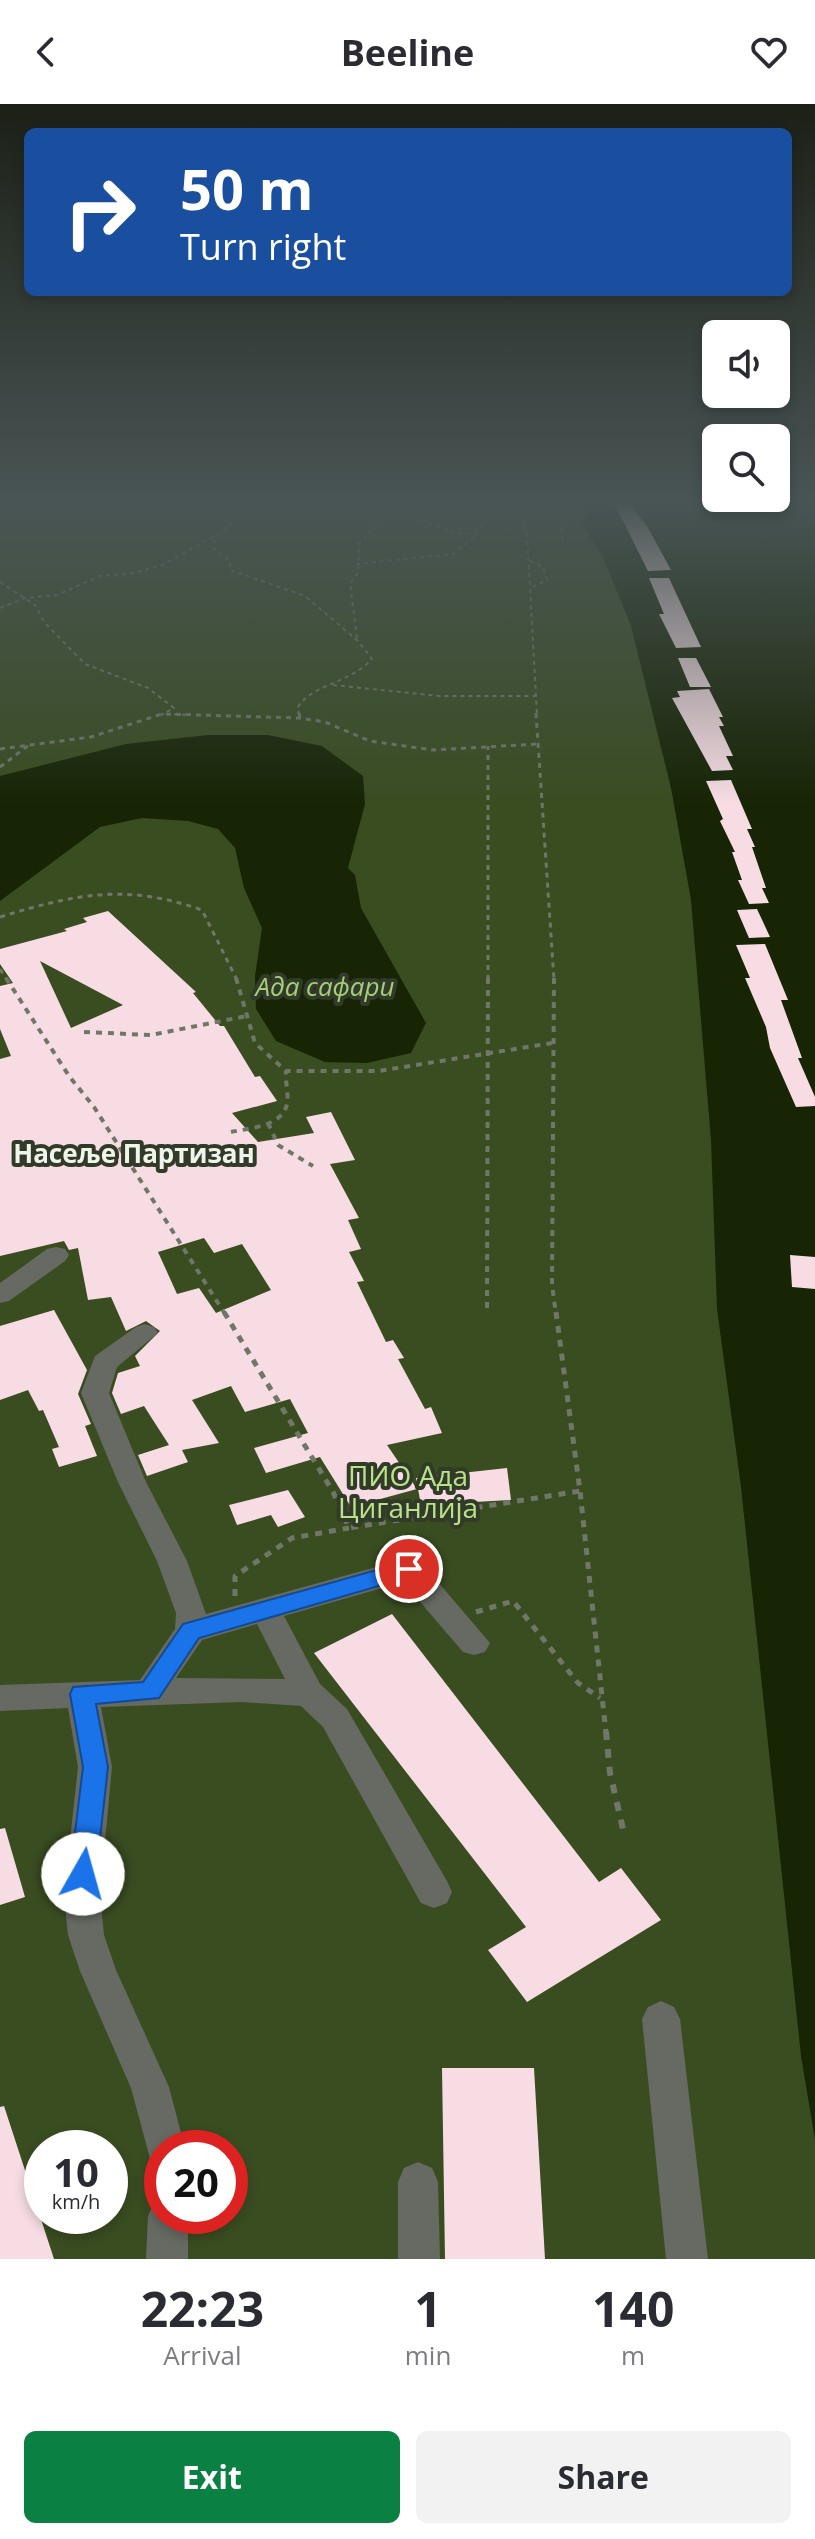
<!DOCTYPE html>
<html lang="en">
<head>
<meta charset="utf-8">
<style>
  :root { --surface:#fff; --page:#f2f2f3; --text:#2b2b33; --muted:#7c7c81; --accent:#0b8043 }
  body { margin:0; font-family:"Open Sans",sans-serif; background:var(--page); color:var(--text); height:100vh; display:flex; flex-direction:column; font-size:30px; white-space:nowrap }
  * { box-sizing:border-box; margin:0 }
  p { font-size:26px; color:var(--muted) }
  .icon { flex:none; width:44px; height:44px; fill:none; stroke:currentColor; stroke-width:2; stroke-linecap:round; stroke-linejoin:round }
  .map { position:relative; height:2155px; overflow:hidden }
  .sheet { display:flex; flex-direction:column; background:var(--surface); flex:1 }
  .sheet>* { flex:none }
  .hud { position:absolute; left:24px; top:24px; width:768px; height:168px; border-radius:12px; box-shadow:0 4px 12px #0003; background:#1a4fa0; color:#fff; overflow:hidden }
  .tools { position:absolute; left:702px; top:216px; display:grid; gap:16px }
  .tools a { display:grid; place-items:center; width:88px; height:88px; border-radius:12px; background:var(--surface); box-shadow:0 4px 12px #0003; font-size:40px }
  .speed { position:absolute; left:24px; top:2026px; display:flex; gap:16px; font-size:40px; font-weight:700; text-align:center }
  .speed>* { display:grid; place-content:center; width:104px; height:104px; border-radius:50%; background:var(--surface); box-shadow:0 4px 12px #0003; line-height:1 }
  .speed small { font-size:20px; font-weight:400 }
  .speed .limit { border:12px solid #d22; background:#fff; color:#111 }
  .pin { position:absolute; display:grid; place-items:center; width:68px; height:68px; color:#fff; margin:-34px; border:4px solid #fff; border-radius:50%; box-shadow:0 2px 8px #0007 }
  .me { position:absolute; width:88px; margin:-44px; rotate:7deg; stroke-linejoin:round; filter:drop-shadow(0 0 6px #0008) }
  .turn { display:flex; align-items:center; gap:28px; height:168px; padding:0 24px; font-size:36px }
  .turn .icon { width:104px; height:104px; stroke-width:2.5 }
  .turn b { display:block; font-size:56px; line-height:68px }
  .eta { display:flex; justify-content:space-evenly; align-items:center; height:136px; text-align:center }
  .eta b { font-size:48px; font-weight:700; line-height:56px }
  .action { display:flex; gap:16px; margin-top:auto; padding:16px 24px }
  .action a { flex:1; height:92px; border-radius:12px; background:var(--accent); color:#fff; font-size:32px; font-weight:700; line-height:92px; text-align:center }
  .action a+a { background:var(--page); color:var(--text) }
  header { display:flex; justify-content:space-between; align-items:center; height:104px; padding:0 24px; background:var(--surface); font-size:36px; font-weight:700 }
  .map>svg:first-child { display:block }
  .green { fill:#3a4d21; fill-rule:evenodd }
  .water { fill:#172505 }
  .building { fill:#f7dde3; fill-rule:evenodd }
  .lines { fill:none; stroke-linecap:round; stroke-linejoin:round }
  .path-far4 { stroke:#707769; stroke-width:2; stroke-dasharray:4 4; stroke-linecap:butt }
  .path-far3 { stroke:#707769; stroke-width:3; stroke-dasharray:5 5; stroke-linecap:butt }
  .path-far2 { stroke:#707769; stroke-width:4; stroke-dasharray:6 6; stroke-linecap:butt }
  .path-far1 { stroke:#707769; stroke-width:5; stroke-dasharray:7 7; stroke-linecap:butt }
  .path { stroke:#707769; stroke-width:6; stroke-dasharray:9 9; stroke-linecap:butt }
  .minor { fill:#666a62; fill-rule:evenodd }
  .route { fill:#1a73e8; stroke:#114b97; stroke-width:2 }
  .labels { text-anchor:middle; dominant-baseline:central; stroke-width:8; stroke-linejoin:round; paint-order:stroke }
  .water-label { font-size:26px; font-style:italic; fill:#a6ce77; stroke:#323a2a }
  .neighbourhood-label { font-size:26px; font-weight:bold; fill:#eff5ea; stroke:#323a2a }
  .near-park-label { font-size:28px; fill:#b8e188; stroke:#323a2a }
</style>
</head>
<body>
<header><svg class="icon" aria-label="back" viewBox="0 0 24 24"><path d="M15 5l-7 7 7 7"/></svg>Beeline<svg class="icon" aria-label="heart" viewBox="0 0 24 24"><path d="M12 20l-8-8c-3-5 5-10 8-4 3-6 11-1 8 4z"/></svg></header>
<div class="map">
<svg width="815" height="2155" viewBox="0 0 815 2155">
  <rect width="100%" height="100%" fill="#323a2a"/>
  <path class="green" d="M0 399H644L815 730V2155H0ZM42 2044H110V2112H42ZM162 2044H230V2112H162Z"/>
  <path class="water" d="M585 399H815V2036L801 1952 741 1383 717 1205 711 1036 691 796 671 684 631 522 603 453 582 420 590 406Z
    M208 631H268L322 642 363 672 365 700 348 764 355 771 361 804 426 919 411 949 367 959 325 958 276 937 256 905 255 872 262 824 244 784 235 744 218 725 188 717 142 714 100 723 0 797V672L126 640Z"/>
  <path class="building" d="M614 399H629L647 422 671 466 648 467Z
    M649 474H669L701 543 676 544 659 510H664Z
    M678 554H696L711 583H690Z
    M709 585 723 613H719L724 622H719L733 652H726L733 666 712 667 672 594 680 593 677 587Z
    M731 676 752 725H747L755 743H752L766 784H762L769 799 749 800 738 776H742L732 748H735L720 717 723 715 706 677Z
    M757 805 770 833 749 834 737 806Z
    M108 807 196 888 193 889 220 922H224L255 973 260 972 277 997 232 1009 258 1038 314 1029 306 1013 331 1008 355 1056 330 1060 359 1114 348 1116 361 1145 349 1148 364 1177 357 1178 386 1238 393 1236 404 1254 398 1255 425 1305 431 1303 442 1329 387 1341 417 1385 351 1403 320 1353 266 1369 254 1344 308 1329 290 1295 245 1308 231 1282 192 1296 219 1339 182 1346 188 1358 147 1372 138 1351 169 1341 144 1302 121 1310 112 1289 118 1269 140 1262 135 1252 160 1227 146 1217 126 1227 111 1193 88 1196 78 1144 69 1146 64 1137 0 1152V955L11 952 0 925V882L13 879 0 860V845L67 827 64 825 87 818 83 814ZM40 857 123 901 71 924ZM204 1134 214 1149 242 1140 271 1186 216 1209 199 1184 177 1190 158 1148Z
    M765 840 788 896H781L802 954H798L815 993V1002L796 1003 770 944 766 923 745 874H750L736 841Z
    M790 1151 815 1153V1185L792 1183Z
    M54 1206 87 1266 78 1290 91 1320 85 1322 97 1352 59 1363 52 1345 59 1343 43 1306 39 1307 28 1286 0 1296V1222Z
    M507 1364 511 1396 421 1401 416 1374Z
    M288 1386 305 1413 278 1423 271 1411 237 1421 229 1401Z
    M392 1510 599 1778 621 1764 661 1816 527 1898 488 1846 526 1823 314 1549Z
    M5 1724 25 1793 0 1801V1725Z
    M442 1964H534L545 2155H445Z
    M4 2002 54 2155H0V2003Z"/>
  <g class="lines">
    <path class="path-far4" d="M516 399 527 429 537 611
      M383 404 458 429 476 430
      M214 435V445L230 457V466L305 492 358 537 372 555C349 580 312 580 298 603L299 611
      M562 436V420L577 411 572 399
      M530 457 543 463 547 476 532 483
      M356 460 453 450 473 434 485 418
      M0 478 35 501 45 519 85 560 148 584 174 604 161 611
      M0 504 25 494 57 491 100 472 129 470 163 461 229 424 233 415 229 404 234 399
      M357 534 350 480 358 469 359 440 386 410 376 399
      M333 581 439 592H535
      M166 610 191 611"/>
    <path class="path-far3" d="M299 609 300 614
      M536 609 554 876
      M166 610 300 614 325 618 370 637 433 646 538 640
      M0 645 91 633 165 609
      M0 663 29 641
      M0 813C76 790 125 779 202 806L237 876
      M0 865 7 876
      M488 876V642"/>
    <path class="path-far2" d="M6 874 69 972 94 1003 225 1210
      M236 874 255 939 286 967H379L552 939
      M554 874 552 1181 556 1210
      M84 928 151 931 247 912
      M268 1019 278 1041 313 1062
      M231 1028C249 1024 282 1023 287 1000 289 989 285 978 286 967
      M487 1204 488 874"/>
    <path class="path-far1" d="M224 1208 333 1388 349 1424 580 1387
      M556 1208 580 1387 606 1629
      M235 1492V1472L292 1434 349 1424
      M476 1508 513 1497 578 1579 600 1594"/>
    <path class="path" d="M606 1627 610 1669 623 1725"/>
    <path class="minor" d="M56 1143 65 1145 69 1151 65 1157 9 1197 0 1199V1179L47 1145Z
      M145 1220 154 1223 158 1229 117 1263 109 1289 146 1378 187 1457 206 1510 409 1454 420 1457 490 1539 485 1548 474 1551 463 1548 403 1478 284 1512 320 1580 347 1605 447 1777 452 1788 447 1799 434 1804 421 1799 323 1623 301 1602 242 1598 101 1603 112 1663 100 1791 104 1831 116 1866 169 1983 185 2044H162V2062L151 2058 131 1984 80 1867 68 1831 64 1791 78 1663 68 1604 0 1607V1581L140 1576 175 1525 176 1509 157 1457 118 1378 81 1289 95 1252 136 1223ZM257 1520 285 1575 176 1574 202 1536Z
      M661 1897 674 1903 680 1915 708 2155H666L642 1915 648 1903Z
      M418 2058 432 2064 438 2078 440 2155H398V2078L404 2064Z
      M162 2094V2112H188V2155H146L148 2112 154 2098Z"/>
  </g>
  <linearGradient id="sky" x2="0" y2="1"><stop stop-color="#1c2017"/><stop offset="0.57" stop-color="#495555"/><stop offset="1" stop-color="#495555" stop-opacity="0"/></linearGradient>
  <rect width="815" height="700" fill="url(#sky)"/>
  <path class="route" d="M409 1457 417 1459 420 1465 417 1471 199 1534 159 1594 96 1600 108 1663 96 1770 92 1778 83 1781 74 1778 70 1770 83 1663 70 1590 73 1583 143 1578 183 1520Z"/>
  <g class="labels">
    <g class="water-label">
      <text x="325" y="882">Ада сафари</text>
    </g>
    <g class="neighbourhood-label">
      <text x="134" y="1049">Насеље Партизан</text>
    </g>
    <g class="near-park-label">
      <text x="408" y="1371">ПИО Ада<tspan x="408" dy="32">Циганлија</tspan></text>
    </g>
  </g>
</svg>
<div class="tools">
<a><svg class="icon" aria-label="sound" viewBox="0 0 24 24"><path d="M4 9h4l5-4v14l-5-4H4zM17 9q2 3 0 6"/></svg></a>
<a><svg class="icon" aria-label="search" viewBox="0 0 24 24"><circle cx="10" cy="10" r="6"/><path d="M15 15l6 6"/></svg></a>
</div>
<div class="speed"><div>10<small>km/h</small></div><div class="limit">20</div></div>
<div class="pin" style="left:409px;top:1465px;background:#d93025"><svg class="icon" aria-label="arrive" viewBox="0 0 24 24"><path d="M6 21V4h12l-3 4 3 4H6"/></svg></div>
<svg class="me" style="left:83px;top:1770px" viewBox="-20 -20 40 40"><circle r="19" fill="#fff"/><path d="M0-13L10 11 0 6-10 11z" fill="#1a73e8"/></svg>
<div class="hud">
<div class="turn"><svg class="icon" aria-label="right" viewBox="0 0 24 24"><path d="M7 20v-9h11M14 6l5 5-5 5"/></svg><div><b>50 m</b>Turn right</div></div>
</div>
</div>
<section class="sheet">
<div class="eta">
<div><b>22:23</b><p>Arrival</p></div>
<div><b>1</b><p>min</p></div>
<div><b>140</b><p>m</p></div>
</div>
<div class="action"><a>Exit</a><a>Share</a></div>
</section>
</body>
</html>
